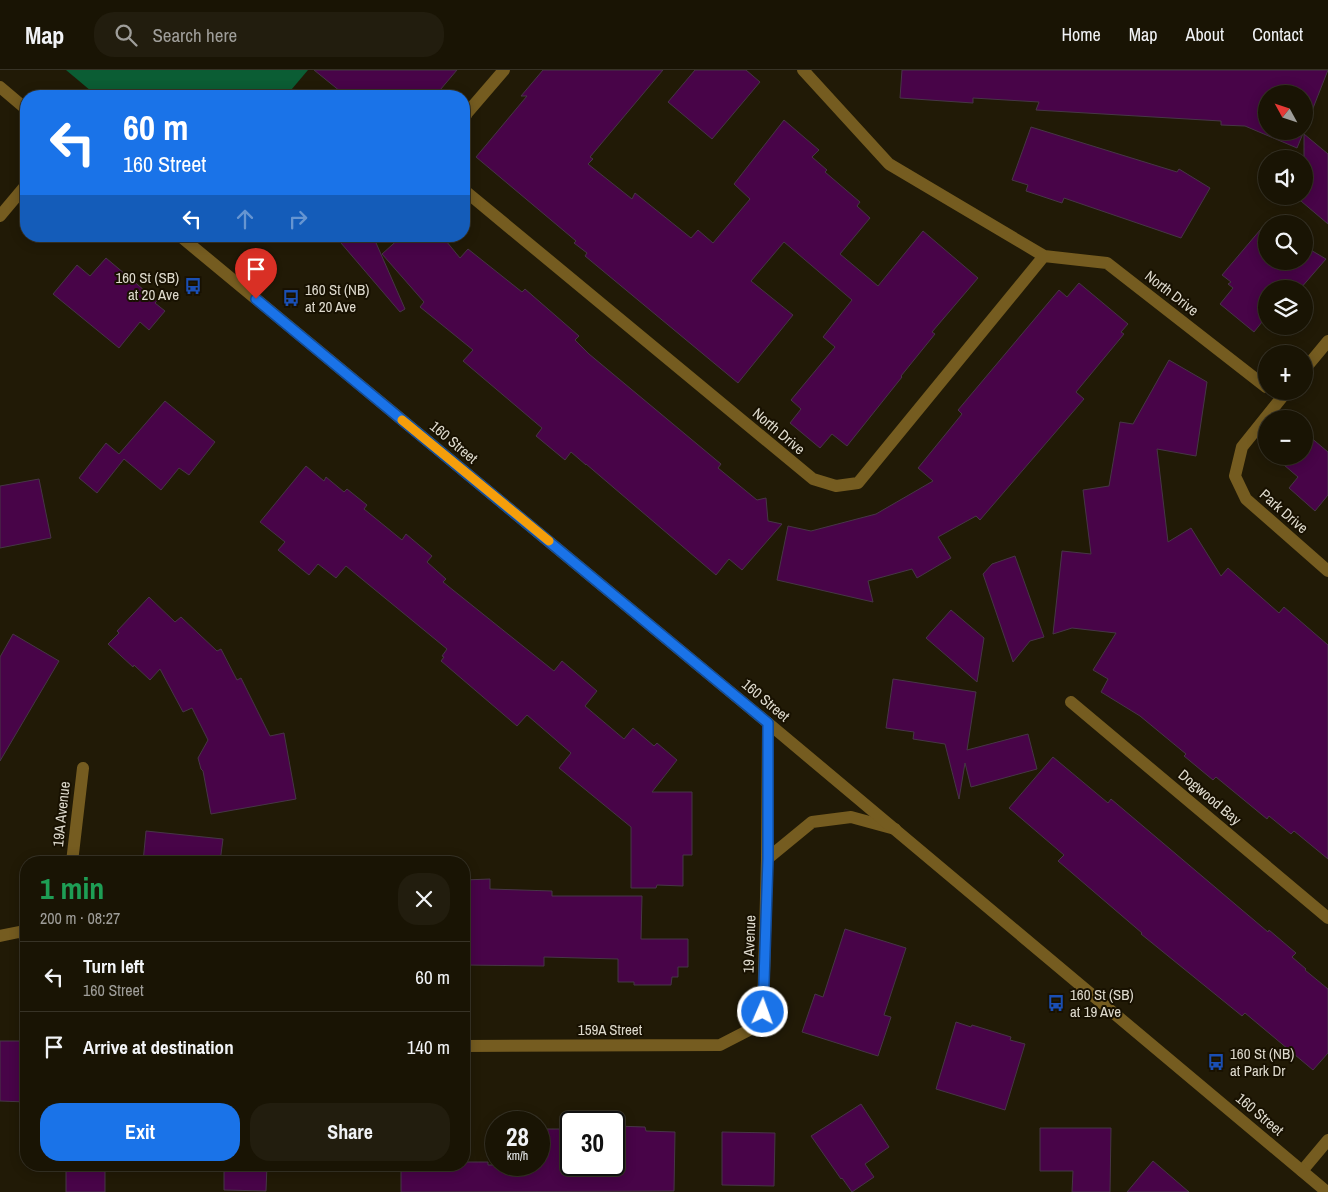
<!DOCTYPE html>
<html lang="en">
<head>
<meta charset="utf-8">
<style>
  :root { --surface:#191404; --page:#221d0e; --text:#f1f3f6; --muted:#9f9e9a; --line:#373326; --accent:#1a73e8 }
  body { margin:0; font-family:"Archivo Narrow",sans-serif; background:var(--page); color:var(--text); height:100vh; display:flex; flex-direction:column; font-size:19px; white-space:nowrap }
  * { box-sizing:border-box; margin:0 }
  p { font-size:16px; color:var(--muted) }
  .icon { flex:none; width:28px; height:28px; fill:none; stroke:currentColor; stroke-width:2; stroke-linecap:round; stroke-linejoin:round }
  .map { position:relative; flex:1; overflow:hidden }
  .side { position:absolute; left:20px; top:786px; width:450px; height:315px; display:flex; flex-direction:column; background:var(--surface); border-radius:20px; box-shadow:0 2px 12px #0003,0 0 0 1px var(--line) }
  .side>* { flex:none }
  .top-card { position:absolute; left:20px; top:20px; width:450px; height:152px; border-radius:20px; box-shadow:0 2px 12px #0003,0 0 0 1px var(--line); background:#1a73e8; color:#fff; overflow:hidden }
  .needle { width:32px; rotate:310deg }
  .controls { position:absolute; left:1258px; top:15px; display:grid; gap:10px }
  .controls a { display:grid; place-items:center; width:55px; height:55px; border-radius:50%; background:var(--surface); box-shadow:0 2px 12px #0003,0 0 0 1px var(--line); font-size:25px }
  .speed { position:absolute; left:485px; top:1041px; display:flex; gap:10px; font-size:25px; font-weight:700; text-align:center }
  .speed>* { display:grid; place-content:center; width:65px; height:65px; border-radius:50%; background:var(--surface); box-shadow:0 2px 12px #0003,0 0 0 1px var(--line); line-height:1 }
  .speed small { font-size:12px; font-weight:400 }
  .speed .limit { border:2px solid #111; border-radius:8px; background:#fff; color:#111 }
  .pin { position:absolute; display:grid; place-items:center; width:42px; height:42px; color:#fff; margin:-51px -21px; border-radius:50% 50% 50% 0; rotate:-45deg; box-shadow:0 0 5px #0007 }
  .pin .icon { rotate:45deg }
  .me { position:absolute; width:55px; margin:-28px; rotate:2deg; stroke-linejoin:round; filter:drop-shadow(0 0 4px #0008) }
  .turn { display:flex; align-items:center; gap:18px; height:105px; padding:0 20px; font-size:22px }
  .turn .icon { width:65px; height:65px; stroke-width:2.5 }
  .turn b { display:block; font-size:35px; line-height:42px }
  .lanes { display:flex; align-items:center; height:48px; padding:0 20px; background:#0003; justify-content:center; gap:25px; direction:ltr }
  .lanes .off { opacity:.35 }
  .round { display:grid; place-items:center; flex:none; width:52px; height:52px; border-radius:20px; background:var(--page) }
  .headline { display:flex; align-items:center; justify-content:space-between; height:85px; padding:0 20px }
  h1 { font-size:30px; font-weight:700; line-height:38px; color:#1e9e55 }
  .primary-button { display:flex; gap:10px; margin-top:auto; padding:10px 20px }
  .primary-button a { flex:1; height:58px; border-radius:20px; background:var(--accent); color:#fff; font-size:20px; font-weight:700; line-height:58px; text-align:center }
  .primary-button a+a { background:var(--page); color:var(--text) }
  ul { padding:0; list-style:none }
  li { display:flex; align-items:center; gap:15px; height:70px; padding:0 20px; border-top:1px solid var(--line) }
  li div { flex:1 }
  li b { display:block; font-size:19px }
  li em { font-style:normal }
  header { display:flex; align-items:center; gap:30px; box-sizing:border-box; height:70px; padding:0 25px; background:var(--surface); border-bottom:1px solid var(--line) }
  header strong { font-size:24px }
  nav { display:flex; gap:28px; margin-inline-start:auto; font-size:18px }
  .search { width:350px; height:45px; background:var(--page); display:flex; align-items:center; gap:12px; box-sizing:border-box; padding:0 18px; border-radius:20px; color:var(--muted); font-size:19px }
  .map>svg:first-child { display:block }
  .forest { fill:#0b5d34 }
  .building { fill:#480448; stroke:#473646 }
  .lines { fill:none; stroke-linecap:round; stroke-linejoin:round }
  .service { stroke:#755c20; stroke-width:12 }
  .minor { stroke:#755c20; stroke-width:12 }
  .tertiary { stroke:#755c20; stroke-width:12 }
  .route-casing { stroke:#114b97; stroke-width:12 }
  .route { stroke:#1a73e8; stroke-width:9 }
  .slow { stroke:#f59e0b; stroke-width:9 }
  .labels { text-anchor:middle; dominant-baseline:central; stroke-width:4; stroke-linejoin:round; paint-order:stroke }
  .poi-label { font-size:15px; fill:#dedacd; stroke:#181101; text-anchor:start }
  .street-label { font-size:15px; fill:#dedacd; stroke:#181101 }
</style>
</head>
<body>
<header>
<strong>Map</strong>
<div class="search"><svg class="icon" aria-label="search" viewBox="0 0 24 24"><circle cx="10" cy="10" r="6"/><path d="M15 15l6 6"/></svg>Search here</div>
<nav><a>Home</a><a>Map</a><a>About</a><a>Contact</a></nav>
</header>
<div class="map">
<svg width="1328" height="1122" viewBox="0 0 1328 1122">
  <rect width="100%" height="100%" fill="#211a06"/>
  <path class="forest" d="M66 0H308L286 26H97Z"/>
  <path class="building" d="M314 0H457L435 26H346Z
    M543 0H663L590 87 593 89 588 94 632 129 635 123 691 168 698 160 713 173 750 129 734 114 784 50 819 80 812 87 827 100 825 102 860 132 857 136 870 148 840 184 878 216 923 161 978 208 932 262 935 264 901 306 902 307 847 376 832 364 820 378 790 353 801 339 791 330 835 277 823 267 852 230 784 172 751 211 793 245 738 313 585 186 587 183 574 173 576 171 476 87 527 26H521Z
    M695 0H746L760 12 712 69 668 32Z
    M902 0H1328L1304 61V24H1266V61H1304L1297 78 1245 56 1221 55V51L1036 40 1039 32 973 28V33L900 28Z
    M1031 57 1177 102 1179 99 1210 118 1181 168 1064 128 1062 133 1026 121 1028 115 1012 110Z
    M1304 64 1328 84V154L1295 126H1304Z
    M1266 153 1268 154H1266V191H1304V176L1326 189 1300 219H1266V247L1254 262 1220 234 1233 218 1228 214 1231 212 1222 205Z
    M335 166H373L405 239 400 242Z
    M402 166H442L460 188 468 179 522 222 525 219 579 266 575 270 589 284 721 394 718 398 757 430 766 428 768 451 782 454 742 500 729 489 716 505 586 394V395L571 382 565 390 536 366 542 358 463 291 473 280 420 237 424 232 382 184Z
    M106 188 157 231 155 233 165 241 149 260 140 252 119 278 53 224 77 195 90 206Z
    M1079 213 1128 254 1121 262 1124 264 1076 322 1084 329 980 450 976 446 938 467 951 488 917 508 912 499 868 511 873 532 777 510 788 456 811 461 876 444 933 411 918 398 962 344 958 340 1059 220 1067 227Z
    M1169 290 1207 312 1196 386 1157 379 1168 472 1191 458 1221 506 1228 498 1279 543 1284 537 1328 575V789L1294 761 1291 764 1269 746 1267 749 1216 707 1213 710 1184 686 1186 684 1140 646 1101 622 1108 609 1093 600 1116 563 1072 558 1053 564 1062 481 1091 484 1083 420 1109 416 1120 352 1133 354Z
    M165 331 215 372 189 405 179 398 161 420 124 389 97 423 79 408 106 373 119 384Z
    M1309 366 1328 382V425L1315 441 1289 418 1298 407 1284 395 1291 386H1304V371Z
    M306 396 324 411 326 407 344 422 347 419 367 435 364 439 402 470 406 464 432 486 427 492 446 509 443 512 554 601 562 591 597 621 585 636 624 669 633 658 654 676 657 673 677 690 652 722H692V785H683V816L657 815 656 818H631V757L559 698 571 683 527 645 517 656 441 591 444 587 442 586 447 579 346 496 336 508 318 494 309 505 278 480 285 472 260 452Z
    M39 409 51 468 0 478V416Z
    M1015 486 1044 567 1030 571 1013 592 983 504 992 494Z
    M149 527 175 552 181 547 217 581 221 579 237 610 241 608 270 666 284 663 296 729 211 744 203 701 201 699 198 688 208 670 192 638 183 642 160 599 150 610 134 595 133 597 108 574 119 563 117 561Z
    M951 540 984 568 977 612 926 568Z
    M13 564 59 591 0 691V587Z
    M893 609 976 622 967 680 1028 664 1037 699 971 717 965 693 959 729 945 674 913 669 914 662 886 658Z
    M1053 687 1108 733 1111 729 1268 862 1269 860 1296 883 1292 887 1306 899 1305 900 1328 919V983L1313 1000 1245 943 1242 946 1141 864 1142 863 1058 791 1064 785 1009 738Z
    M146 761 223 769 220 792H143Z
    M490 809V819L552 821V826H642L641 869H688V897H678V907H672L671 915H634V912H618V889L544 887V896L464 895V810Z
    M845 859 906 878 884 945 891 947 878 986 802 962 815 924 823 927Z
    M956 952 971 957 972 955 1011 967 1010 970 1025 974 1005 1040 936 1019Z
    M0 971H26V1032L0 1031Z
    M861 1034 889 1077 865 1094 874 1107 852 1122 842 1108 841 1109 811 1066Z
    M615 1056 645 1057 646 1061 675 1062 674 1121 401 1122V1095H464V1092H488V1095H539V1059H565L567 1095H614Z
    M1040 1058H1111L1110 1122H1072L1073 1101H1040Z
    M722 1062 775 1063 774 1116 722 1115Z
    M1153 1091 1189 1122H1127Z
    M66 1095H105V1122H66Z
    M224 1095H267L266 1121 224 1120Z"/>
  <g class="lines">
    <path class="service" d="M464 49 467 43 504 0
      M464 120 813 409 836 416 858 413 1044 186 889 94 803 0
      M1044 186 1107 193 1266 317
      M1304 300 1328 271
      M1287 321 1242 377 1235 406 1246 429 1328 501
      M1071 632 1328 848
      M1302 1101 1328 1070"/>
    <path class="minor" d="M767 789 812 752 851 747 895 759
      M72 792 83 698
      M0 866 19 862 26 863
      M464 976 720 975 753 958 763 942 767 789 768 653"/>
    <path class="tertiary" d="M0 17 26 39
      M0 146 26 115
      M180 166 768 653 1327 1122"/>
  </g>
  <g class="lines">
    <g class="route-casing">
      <path id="route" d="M256 229 768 653V789L763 942"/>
    </g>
    <use href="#route" class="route"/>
    <path class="slow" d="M402 350 549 471"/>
  </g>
  <defs>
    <g id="bus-bare" transform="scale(1.35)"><path d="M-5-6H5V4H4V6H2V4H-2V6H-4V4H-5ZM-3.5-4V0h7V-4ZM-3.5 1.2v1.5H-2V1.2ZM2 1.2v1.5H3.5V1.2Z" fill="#1a4fb4" stroke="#181101" stroke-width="2.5" paint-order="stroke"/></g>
  </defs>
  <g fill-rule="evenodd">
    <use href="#bus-bare" x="193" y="216"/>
    <use href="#bus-bare" x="291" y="228"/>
    <use href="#bus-bare" x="1056" y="933"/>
    <use href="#bus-bare" x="1216" y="992"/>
  </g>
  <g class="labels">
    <g class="poi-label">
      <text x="179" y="207" text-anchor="end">160 St (SB)<tspan x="179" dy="17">at 20 Ave</tspan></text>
      <text x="305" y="219">160 St (NB)<tspan x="305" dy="17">at 20 Ave</tspan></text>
      <text x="1070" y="924">160 St (SB)<tspan x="1070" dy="17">at 19 Ave</tspan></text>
      <text x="1230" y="983">160 St (NB)<tspan x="1230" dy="17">at Park Dr</tspan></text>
    </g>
    <g class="street-label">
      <text transform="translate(1172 223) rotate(38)">North Drive</text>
      <text transform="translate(779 361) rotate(40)">North Drive</text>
      <text transform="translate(454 372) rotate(40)">160 Street</text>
      <text transform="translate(1284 441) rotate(41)">Park Drive</text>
      <text transform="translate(766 630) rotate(40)">160 Street</text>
      <text transform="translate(1210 727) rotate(40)">Dogwood Bay</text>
      <text transform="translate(61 744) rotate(-84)">19A Avenue</text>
      <text transform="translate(749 874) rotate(-88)">19 Avenue</text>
      <text x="610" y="959">159A Street</text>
      <text transform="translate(1260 1044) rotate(40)">160 Street</text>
    </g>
  </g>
</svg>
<div class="controls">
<a><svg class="needle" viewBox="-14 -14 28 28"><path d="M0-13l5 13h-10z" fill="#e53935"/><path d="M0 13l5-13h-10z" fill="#9f9e9a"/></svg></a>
<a><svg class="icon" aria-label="sound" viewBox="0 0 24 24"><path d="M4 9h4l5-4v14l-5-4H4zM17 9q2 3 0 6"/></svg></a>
<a><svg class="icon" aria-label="search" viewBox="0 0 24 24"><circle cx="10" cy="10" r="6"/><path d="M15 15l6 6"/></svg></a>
<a><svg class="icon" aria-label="layers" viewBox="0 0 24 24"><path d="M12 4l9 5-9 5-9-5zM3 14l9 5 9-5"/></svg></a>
<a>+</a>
<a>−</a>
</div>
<div class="speed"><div>28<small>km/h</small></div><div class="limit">30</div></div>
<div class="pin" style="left:256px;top:229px;background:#d93025"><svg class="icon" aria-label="arrive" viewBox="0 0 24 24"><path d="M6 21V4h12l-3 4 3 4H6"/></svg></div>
<svg class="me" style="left:763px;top:942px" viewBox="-20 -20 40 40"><circle r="17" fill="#1a73e8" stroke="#fff" stroke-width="3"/><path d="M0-11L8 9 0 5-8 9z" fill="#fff"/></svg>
<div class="top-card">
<div class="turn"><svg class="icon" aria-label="left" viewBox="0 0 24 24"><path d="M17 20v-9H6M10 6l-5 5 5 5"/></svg><div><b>60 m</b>160 Street</div></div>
<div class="lanes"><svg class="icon" aria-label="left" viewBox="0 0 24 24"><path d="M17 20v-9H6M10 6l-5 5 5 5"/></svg><svg class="icon off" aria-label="ahead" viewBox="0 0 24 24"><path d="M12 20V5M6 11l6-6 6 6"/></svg><svg class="icon off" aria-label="right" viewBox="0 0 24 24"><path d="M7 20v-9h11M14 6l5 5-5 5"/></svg></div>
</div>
<section class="side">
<div class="headline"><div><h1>1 min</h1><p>200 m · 08:27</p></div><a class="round"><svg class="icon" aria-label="close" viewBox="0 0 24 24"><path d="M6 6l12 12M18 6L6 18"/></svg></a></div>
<ul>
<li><svg class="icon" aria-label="left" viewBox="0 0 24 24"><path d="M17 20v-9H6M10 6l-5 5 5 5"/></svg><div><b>Turn left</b><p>160 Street</p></div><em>60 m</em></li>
<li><svg class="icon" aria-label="arrive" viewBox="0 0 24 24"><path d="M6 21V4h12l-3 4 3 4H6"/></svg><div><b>Arrive at destination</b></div><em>140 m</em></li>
</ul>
<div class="primary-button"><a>Exit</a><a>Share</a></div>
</section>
</div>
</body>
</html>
